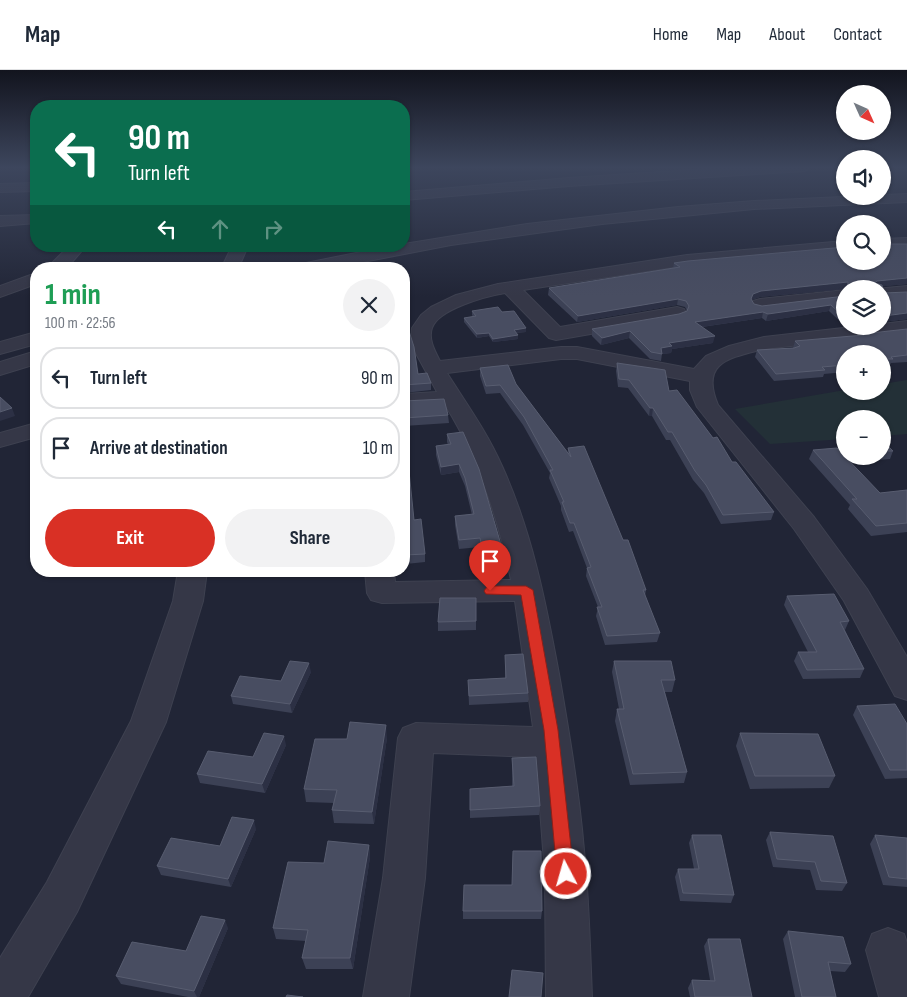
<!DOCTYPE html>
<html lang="en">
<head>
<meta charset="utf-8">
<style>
  :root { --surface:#fff; --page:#f2f2f3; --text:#1f2937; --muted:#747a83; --line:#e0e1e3; --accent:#d93025 }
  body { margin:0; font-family:"Sofia Sans Condensed",sans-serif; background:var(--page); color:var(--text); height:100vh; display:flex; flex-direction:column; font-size:19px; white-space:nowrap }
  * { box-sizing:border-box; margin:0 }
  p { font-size:16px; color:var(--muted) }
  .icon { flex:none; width:28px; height:28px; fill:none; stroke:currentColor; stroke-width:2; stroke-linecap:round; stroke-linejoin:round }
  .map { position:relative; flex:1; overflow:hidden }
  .details { position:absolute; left:30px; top:192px; width:380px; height:315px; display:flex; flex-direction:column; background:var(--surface); border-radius:20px; box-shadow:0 1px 4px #0004 }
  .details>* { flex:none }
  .banner { position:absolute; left:30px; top:30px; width:380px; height:152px; border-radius:20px; box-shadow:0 1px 4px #0004; background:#0b6e4f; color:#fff; overflow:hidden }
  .needle { width:32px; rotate:135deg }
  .controls { position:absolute; left:836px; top:15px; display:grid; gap:10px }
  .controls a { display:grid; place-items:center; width:55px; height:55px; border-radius:50%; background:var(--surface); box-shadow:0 1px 4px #0004; font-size:25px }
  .pin { position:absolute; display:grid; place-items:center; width:42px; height:42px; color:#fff; margin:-51px -21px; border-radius:50% 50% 50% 0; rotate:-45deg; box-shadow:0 0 5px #0007 }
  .pin .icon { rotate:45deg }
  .me { position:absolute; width:55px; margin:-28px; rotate:354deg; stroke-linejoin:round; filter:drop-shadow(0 0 4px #0008) }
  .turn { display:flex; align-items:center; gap:18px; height:105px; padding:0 15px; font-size:22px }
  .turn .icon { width:65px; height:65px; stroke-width:2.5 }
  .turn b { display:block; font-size:35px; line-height:42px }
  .lanes { display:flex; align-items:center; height:48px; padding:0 15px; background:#0003; justify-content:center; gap:25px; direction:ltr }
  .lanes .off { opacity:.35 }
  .round { display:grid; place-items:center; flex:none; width:52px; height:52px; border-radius:26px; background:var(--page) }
  .summary { display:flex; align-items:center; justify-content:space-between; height:85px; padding:0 15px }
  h1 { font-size:30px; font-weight:700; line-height:38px; color:#1e9e55 }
  .button { display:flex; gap:10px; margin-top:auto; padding:10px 15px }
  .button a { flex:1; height:58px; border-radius:30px; background:var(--accent); color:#fff; font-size:20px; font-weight:700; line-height:58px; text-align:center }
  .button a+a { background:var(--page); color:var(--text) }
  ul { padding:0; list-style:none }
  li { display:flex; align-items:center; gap:15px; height:62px; margin:0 10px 8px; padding:0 5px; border:2px solid var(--line); border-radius:20px }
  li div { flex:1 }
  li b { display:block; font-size:19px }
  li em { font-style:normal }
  header { display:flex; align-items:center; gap:30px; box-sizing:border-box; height:70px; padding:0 25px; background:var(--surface); border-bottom:1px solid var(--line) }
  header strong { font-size:24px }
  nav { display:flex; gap:28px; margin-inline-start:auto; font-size:18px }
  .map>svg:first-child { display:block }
  .green { fill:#233037 }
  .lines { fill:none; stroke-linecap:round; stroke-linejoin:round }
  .minor-casing { stroke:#3e4150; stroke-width:2 }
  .minor { fill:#353747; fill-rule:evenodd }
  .wall { fill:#3c4155 }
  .shaded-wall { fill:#2c3044 }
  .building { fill:#484d61; stroke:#585d70 }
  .route { fill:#d93025; stroke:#8d1f18 }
</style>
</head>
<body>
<header>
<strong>Map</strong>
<nav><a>Home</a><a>Map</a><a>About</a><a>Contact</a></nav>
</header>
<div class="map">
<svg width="907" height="927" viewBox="0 0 907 927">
  <rect width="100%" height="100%" fill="#212536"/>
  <path class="green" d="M907 310V364L883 366 882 349H845V369L770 374 735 339 845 320 882 321 883 314Z"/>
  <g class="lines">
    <g class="minor-casing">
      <path id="minor" d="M738 97H811L805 101 569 116 404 130V122L569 108Z
        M36 113V121L0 122V114Z
        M907 124V132L754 139 602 154 451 175 327 199H293L295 195 301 194 391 176H404V174L527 154 678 137 754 131Z
        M36 145V153L0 156V146Z
        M907 168V178L882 179V169Z
        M845 171V181L687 195 523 220 560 257 677 237 684 239 686 243 684 247 677 249 556 270 549 268 505 223C487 226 438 239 432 258 428 269 435 281 440 291L561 277H577L694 299 706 286 729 276 764 267 861 256H882V254L907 251V263L764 279C729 288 700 292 718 335L814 447 867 519 907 587V630L895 626 844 531 794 459 697 337 690 320V311L577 289H561L447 303C466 333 487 362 502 396 532 462 546 533 559 604 569 662 579 721 584 780 589 829 590 878 592 927H546L545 805 536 687 433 683 425 808 409 927H363L383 808 398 668 403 658 416 653 533 657 515 531 382 533 371 530 367 523 365 501H394L395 512 511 510C498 448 479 389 445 335L404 338V324L437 322 413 278 411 269 412 258 421 245 431 237 456 225 498 214 687 185Z
        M69 176H86L66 199H46Z
        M232 176H248L238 199H221Z
        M36 203V214L0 227V216Z
        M907 216V226L882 227V219H875Z
        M845 220V230L760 241 753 239 751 235 753 231 760 229Z
        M36 262V274L0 284V272Z
        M36 281V294L0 305V292Z
        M36 353V367L0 377V363Z
        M178 501H207L203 531 166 652 77 842 28 927H0V888L47 812 131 651 173 531Z
        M888 858 904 864 907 873V927H879L866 880 872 864Z"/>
    </g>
    <use href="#minor" class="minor"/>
  </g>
  <path class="wall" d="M907 174V214L883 216 884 223 907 222V249L882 252V219H846L760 227 751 230 754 234 762 236 845 226V256L829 241 766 251 762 248 702 257 713 273 672 279 671 283 662 284 661 291 650 289 629 268 601 275 592 266V259L679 244 687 241 685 237 677 235 577 252 548 225 549 218 673 198 674 193Z
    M472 241 502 242 526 262 516 263 518 265V269L493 272 489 266 477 268 464 252V248L473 247 472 245Z
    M907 259V292L891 293 890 295 882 296V284H845V302L824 304 823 307 774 311 755 287 757 280 793 278 795 271 862 265V264Z
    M404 261 418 304 431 313V320L404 323Z
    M617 293 669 321 732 392 774 442 771 450 721 454 704 423 693 410 670 370H666L652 346H649L628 318 618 317 616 301Z
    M480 298 516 314 568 383V378L623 470 646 520 645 526 660 563 657 572 605 575 596 546 598 537 586 506 587 498 573 461 569 462 561 440V436L549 408 550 403 523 355 500 323 486 324 480 306Z
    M404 331 448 345 449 353 404 356Z
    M404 360 405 367 406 375H404Z
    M447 364 504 485V494L484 496 480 477 459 479 455 455V446L472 445 465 416 459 402 441 405 436 385V376L448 375 447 372Z
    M882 370 893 381 890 389 865 391 861 386H882Z
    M813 380 880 423 907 420V462L871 466 848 439 850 435 809 389Z
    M404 390 414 450 425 484V492L406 494 404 477Z
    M787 526 849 551 845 560 864 599 860 608 803 609 794 591 798 582H808L784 535Z
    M476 528V560L438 561V552Z
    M505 585 528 623V632L469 635 468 610 505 608Z
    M614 591 675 610 672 622H665L687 702 684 713 630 715 615 651 617 639H619L612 602Z
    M311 602 292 643 233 634 231 626Z
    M857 636 907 654V708L885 709 853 645Z
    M740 663 835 706 829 718 750 719 736 676Z
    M387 668 374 754 334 753 332 740 334 733 306 732 304 719 347 669Z
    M286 675 265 723 200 713 197 704 253 687Z
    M512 688 540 736 539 745 470 748V719L512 716Z
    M256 759 231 817 161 805 157 796 220 776Z
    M770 762 847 813 842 821 816 820 810 800 773 797 766 770Z
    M692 765 734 825 731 833 680 831 675 807 678 799H694L689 773Z
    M875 765 907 768V817L883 815 870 774Z
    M369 775 370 787 353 899H306L302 888 306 871 276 869 273 858 324 793Z
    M513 781 542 841 541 849H463V841L512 815Z
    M228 858 199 927H188L121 914 116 906 186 881Z
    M788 861 851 894 845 902 830 901 836 927H795L783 869Z
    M708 869 752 927H690L688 918 692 910H710L704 876Z"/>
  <path class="shaded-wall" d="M907 208V214L875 217V213L877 211Z
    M848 212 846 219 760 227 751 230 749 236 753 224 761 221Z
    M678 229 677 235 577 252 578 246Z
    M831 235 829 241 766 251 768 244Z
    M763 242 762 248 694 258 695 252Z
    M907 243V249L882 252V248L884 246Z
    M526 258V262L514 263V260Z
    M630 261 629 268 601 275 602 268Z
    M489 263V266L477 268V264Z
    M518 265V269L493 272V269Z
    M715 266 713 273 672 279 671 283 662 284 661 278 669 273Z
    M12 338 15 346 0 351V342Z
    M650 338H653L652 346H649Z
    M459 394V402L441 405V397Z
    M309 593 311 602 292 643 290 634Z
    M386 655 387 668 374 754 372 742Z
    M284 666 286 675 265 723 262 714Z
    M254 750 256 759 231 817 228 809Z
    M369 775 370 787 353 899 350 888Z
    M225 850 228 858 199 927H197L194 921Z"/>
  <path class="building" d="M882 174H907V208L877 211 875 213 882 215 884 223 907 222V243L884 246 882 248V219H848V212L761 221 753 224 751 229 754 234 762 236 845 226V248L831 235 768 244 763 242 695 252 715 266 669 273 672 276 661 278 662 284 651 282 630 261 602 268 592 259 679 244 687 241 689 236 686 231 678 229 578 246 549 218 680 197 674 193 688 191 845 177V191H882Z
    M498 237 502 242 514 241 526 258 514 260 518 265 493 269 489 263 477 264 464 248 476 246 472 241Z
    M907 259V285L891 287 893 289H882V284H845V295L822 297 825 300 776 304 757 280 794 278 800 276 795 271 864 265 862 264Z
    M404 261H409L414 277 418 304 427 303 431 313 404 315Z
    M617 293 665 300 669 321 677 320 713 368 717 367 732 392H736L774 442 723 445 706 415 695 401 672 362H668L653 338H650L629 310 619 309Z
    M508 295 516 314 571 387 568 378 584 376 623 470H628L646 520H643L660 563 607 566 597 537H602L587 498 591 497 574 453H570L562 432H564L550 400H553L524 347 500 315 486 316 480 298Z
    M0 327 12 338 0 342Z
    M444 329 448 345 404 348V331Z
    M463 362 479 399 504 485 484 487 480 468 459 470 455 446 474 444 465 408 459 394 441 397 436 376 451 374 447 364Z
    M882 370 893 381H882Z
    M837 378 880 423 907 420V453L876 456 852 429H857L813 380Z
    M404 390 406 401H409L414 450 421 449 425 484 405 485 404 472Z
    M834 524 849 551 840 552 864 599 807 600 798 582H817L787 526Z
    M440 528H476V551L438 552Z
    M523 584 528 623 469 626 468 610 506 608 505 585Z
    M290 591 309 593 290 634 231 626 240 606 281 611Z
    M614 591H671L675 610H661L687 702 633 704 617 639H624Z
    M895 634 907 654V700H890L857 636Z
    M350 652 386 655 372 742 332 740 337 720 304 719 315 669H347Z
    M264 663 284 666 262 714 197 704 208 681 253 687Z
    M740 663 818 664 835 706H755Z
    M536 687 540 736 470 740V719L514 716 512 688Z
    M232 747 254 750 228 809 157 796 171 768 220 776Z
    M770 762 833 766 847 813 821 811 815 792 777 789Z
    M692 765H721L734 825 683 823 678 799H699Z
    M875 765 907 768V809L889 807Z
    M328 771 369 775 350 888H302L308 860 273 858 288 792 324 793Z
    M513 781H541L542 841H463L464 815H512Z
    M201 846 225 850 194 921 116 906 132 872 186 881Z
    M788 861 843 867 851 894 828 892 836 927H802Z
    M708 869H740L752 927H695L692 910 715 911Z
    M512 900 543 903 541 927H509Z
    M287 925 303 927H286Z"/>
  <linearGradient id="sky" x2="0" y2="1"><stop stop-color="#12141e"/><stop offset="0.43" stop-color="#3d465d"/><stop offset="1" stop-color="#3d465d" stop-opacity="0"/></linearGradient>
  <rect width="907" height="227" fill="url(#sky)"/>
  <path class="route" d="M490 516H526L533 520 558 660 574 804 572 809 566 812 560 809 557 804 544 660 521 525 486 524 484 521 486 518Z"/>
</svg>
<div class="controls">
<a><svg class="needle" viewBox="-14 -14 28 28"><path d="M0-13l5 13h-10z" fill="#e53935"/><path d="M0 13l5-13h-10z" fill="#747a83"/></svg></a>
<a><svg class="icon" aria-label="sound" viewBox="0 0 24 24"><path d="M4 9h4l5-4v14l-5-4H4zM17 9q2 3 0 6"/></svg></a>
<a><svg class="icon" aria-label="search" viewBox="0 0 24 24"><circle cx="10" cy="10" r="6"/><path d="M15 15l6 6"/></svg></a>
<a><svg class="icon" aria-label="layers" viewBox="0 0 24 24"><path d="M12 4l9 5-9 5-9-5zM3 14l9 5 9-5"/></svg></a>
<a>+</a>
<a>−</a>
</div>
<div class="pin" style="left:490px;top:521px;background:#d93025"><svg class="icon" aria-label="arrive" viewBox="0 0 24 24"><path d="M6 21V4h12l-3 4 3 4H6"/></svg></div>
<svg class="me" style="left:566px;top:804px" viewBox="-20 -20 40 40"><circle r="17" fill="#d93025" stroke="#fff" stroke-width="3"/><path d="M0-11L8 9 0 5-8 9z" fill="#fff"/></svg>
<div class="banner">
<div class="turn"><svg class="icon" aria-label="left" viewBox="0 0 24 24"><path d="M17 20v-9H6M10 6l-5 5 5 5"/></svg><div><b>90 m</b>Turn left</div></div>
<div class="lanes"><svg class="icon" aria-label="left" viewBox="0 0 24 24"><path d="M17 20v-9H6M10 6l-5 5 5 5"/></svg><svg class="icon off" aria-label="ahead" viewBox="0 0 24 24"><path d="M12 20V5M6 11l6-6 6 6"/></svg><svg class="icon off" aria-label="right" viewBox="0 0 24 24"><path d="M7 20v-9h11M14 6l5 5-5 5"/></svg></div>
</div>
<section class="details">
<div class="summary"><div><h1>1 min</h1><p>100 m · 22:56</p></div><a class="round"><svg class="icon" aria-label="close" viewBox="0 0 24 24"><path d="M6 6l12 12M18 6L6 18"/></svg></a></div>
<ul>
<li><svg class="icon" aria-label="left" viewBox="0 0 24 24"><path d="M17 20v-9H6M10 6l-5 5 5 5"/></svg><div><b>Turn left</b></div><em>90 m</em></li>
<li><svg class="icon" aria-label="arrive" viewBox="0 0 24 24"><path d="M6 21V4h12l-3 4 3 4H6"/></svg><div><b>Arrive at destination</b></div><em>10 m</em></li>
</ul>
<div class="button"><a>Exit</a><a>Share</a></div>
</section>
</div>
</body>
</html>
